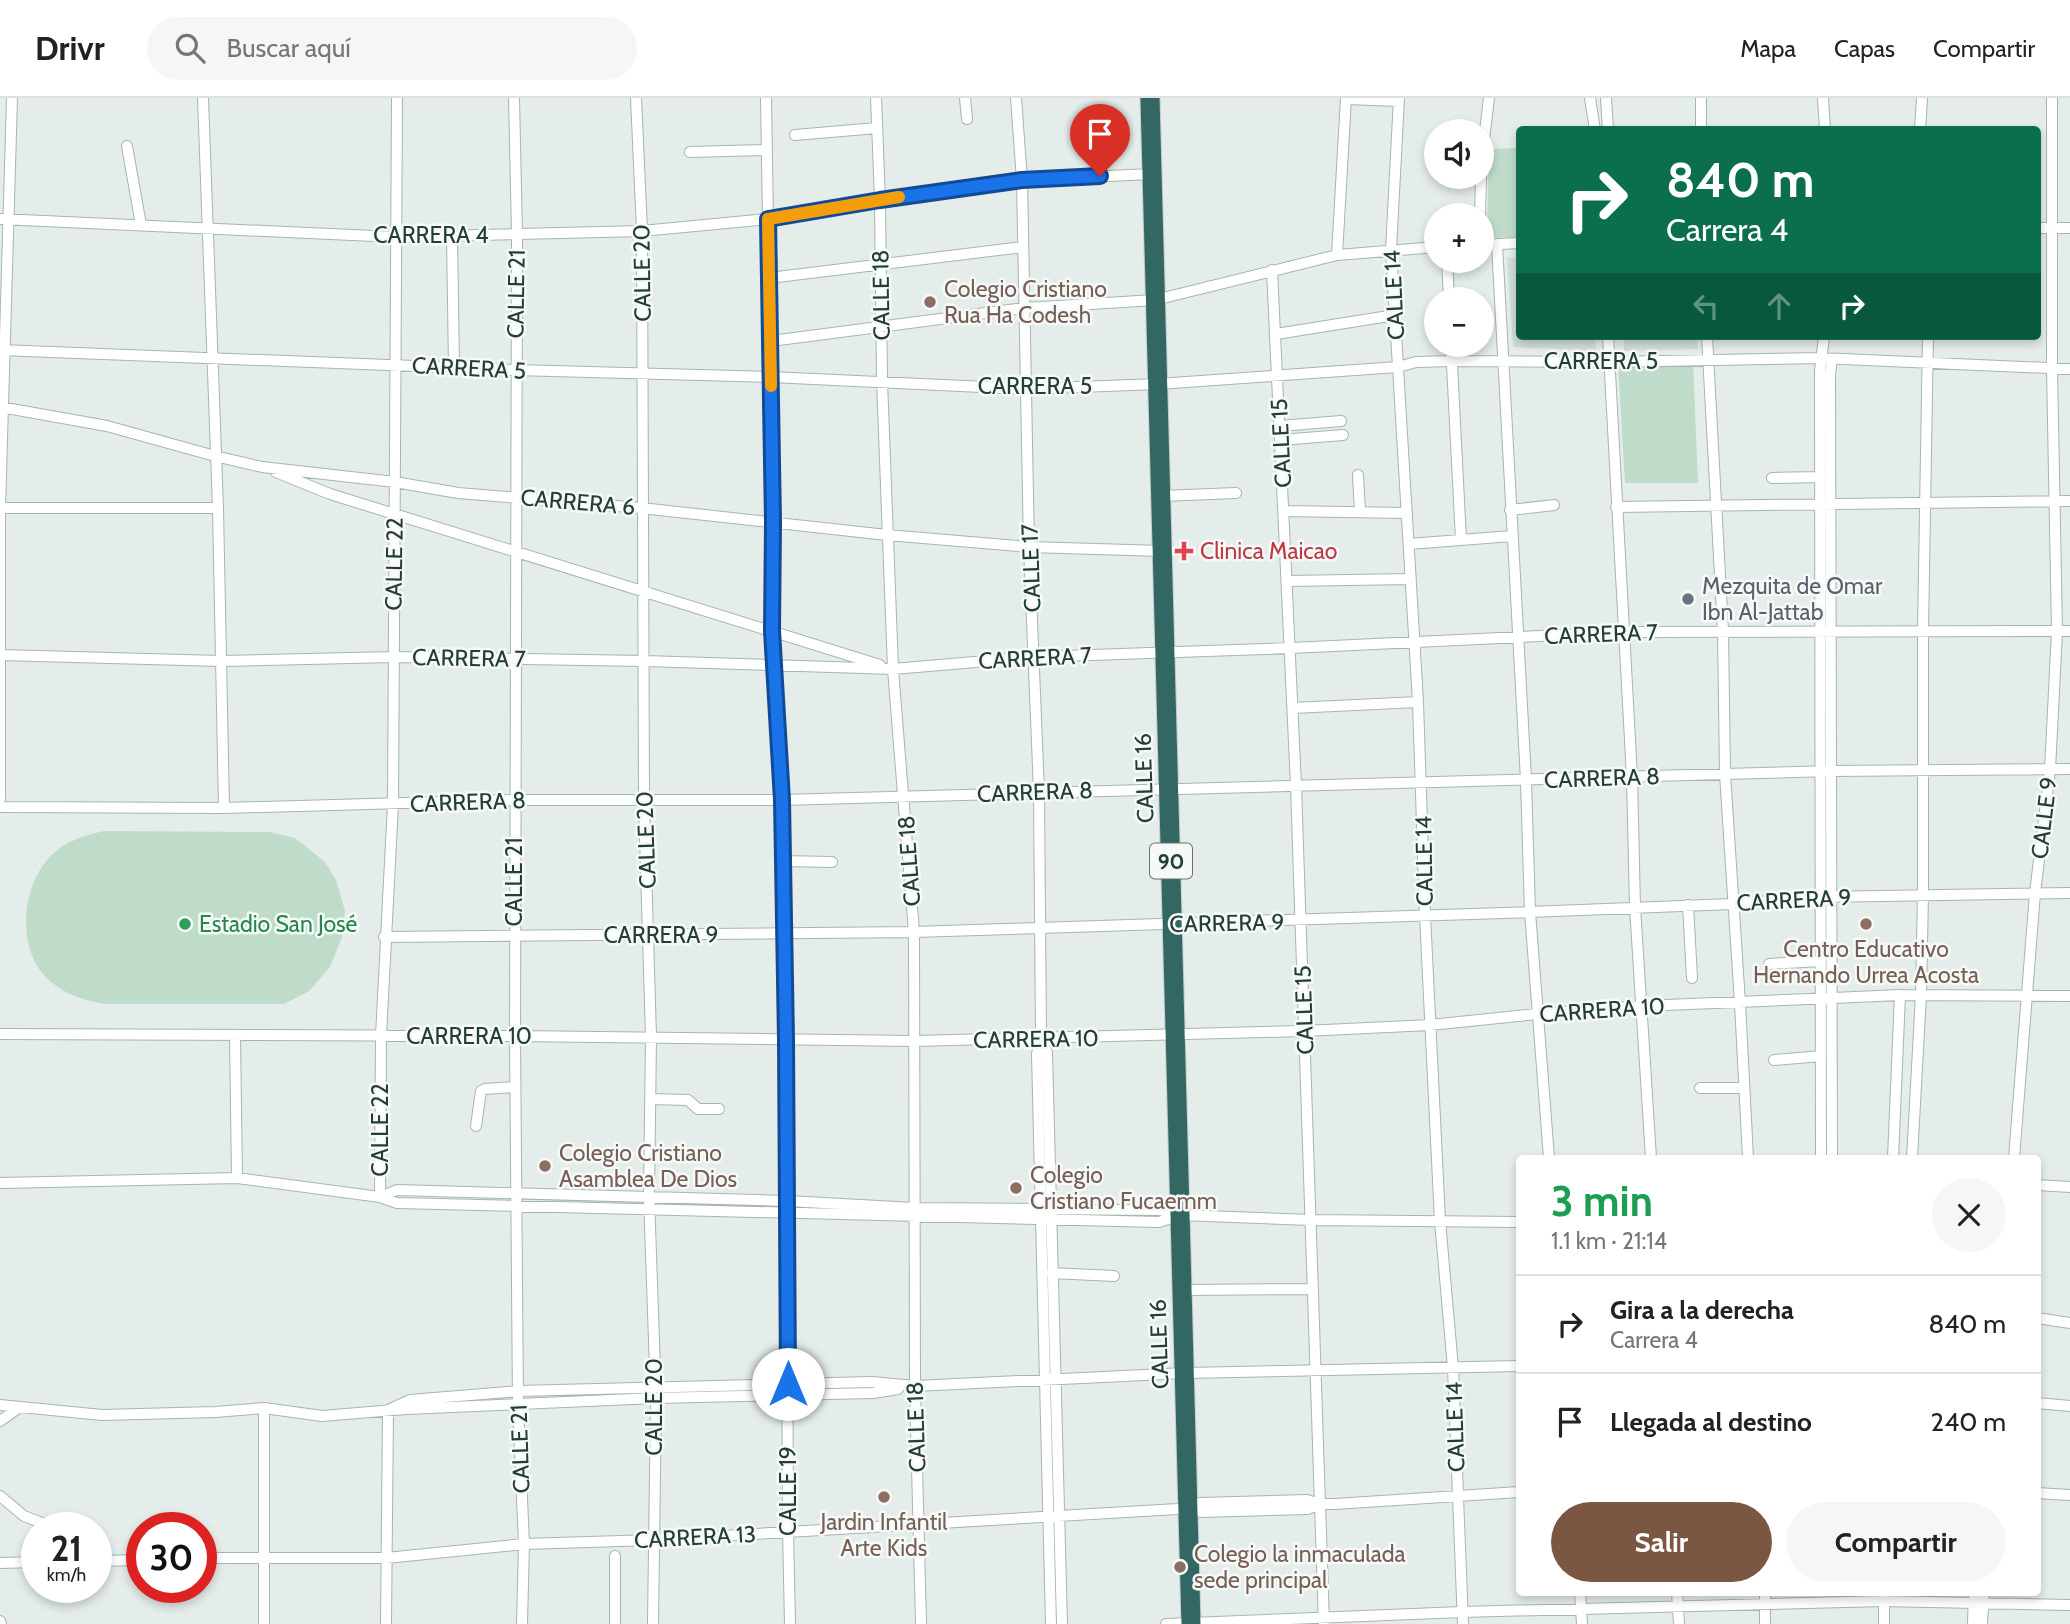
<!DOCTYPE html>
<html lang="es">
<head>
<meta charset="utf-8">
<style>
  :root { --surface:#fff; --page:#f6f6f6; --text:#222; --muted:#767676; --line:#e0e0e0; --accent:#7b5642 }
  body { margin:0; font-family:Cabin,sans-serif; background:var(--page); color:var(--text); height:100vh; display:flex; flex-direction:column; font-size:26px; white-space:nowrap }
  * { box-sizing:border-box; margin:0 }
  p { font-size:23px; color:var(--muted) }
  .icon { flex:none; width:38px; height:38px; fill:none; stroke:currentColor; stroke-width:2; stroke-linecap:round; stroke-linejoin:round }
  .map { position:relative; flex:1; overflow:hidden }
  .details { position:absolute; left:1516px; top:1057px; width:525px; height:441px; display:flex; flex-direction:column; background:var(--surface); border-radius:7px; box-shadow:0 4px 10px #0003 }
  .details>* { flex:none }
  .hud { position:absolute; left:1516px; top:28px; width:525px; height:214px; border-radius:7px; box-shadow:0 4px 10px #0003; background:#0b6e4f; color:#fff; overflow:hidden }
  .tools { position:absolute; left:1424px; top:21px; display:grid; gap:14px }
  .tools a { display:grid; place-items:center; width:70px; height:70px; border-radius:50%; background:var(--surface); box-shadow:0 4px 10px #0003; font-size:35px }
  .speed { position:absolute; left:21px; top:1414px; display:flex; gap:14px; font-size:35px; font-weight:700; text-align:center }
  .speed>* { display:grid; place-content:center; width:91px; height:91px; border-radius:50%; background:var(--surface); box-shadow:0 4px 10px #0003; line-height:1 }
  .speed small { font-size:18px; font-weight:400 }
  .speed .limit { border:10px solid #d22; background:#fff; color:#111 }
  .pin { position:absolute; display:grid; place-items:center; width:60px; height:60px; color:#fff; margin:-72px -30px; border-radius:50% 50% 50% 0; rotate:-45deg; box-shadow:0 0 7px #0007 }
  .pin .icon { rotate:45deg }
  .me { position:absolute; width:77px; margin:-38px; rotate:0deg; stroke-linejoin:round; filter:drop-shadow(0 0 5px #0008) }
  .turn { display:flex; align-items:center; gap:24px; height:147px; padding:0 35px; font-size:32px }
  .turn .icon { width:91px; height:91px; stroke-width:2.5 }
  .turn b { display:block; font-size:49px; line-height:60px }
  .lanes { display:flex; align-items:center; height:66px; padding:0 35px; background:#0003; justify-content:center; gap:35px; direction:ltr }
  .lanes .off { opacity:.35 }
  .round { display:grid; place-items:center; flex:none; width:74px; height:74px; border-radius:37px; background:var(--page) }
  .headline { display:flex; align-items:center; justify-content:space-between; height:119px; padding:0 35px }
  h1 { font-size:42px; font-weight:800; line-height:52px; color:#1e9e55 }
  .primary-button { display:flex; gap:14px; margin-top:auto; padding:14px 35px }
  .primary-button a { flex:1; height:80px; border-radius:42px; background:var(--accent); color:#fff; font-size:28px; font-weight:800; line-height:80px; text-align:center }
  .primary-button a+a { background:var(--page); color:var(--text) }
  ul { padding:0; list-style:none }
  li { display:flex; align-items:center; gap:21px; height:98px; padding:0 35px; border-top:2px solid var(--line) }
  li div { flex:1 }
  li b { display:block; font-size:26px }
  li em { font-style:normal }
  header { display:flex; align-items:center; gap:42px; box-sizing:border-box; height:98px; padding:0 35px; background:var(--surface); border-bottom:2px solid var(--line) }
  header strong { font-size:33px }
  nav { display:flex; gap:38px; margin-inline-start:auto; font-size:24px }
  .search { width:490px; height:63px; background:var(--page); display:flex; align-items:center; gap:18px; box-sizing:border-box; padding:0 24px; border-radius:38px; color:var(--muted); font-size:26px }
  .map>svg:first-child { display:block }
  .built { fill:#d3ddd9 }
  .green { fill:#bfdcca }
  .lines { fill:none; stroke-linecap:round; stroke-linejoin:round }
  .street-casing { stroke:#a7b5b1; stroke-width:12 }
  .highway-casing { stroke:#c2c9c8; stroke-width:21 }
  .street { stroke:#fff; stroke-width:10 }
  .highway { stroke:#336763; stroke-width:19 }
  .route-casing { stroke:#114b97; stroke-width:18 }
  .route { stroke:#1a73e8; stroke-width:12 }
  .slow { stroke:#f59e0b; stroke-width:12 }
  .education-dot { fill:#8d6e63; stroke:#f5f9f8; stroke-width:2.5 }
  .health-dot { fill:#e0444e; stroke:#f5f9f8; stroke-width:2.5 }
  .worship-dot { fill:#6b7280; stroke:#f5f9f8; stroke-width:2.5 }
  .leisure-dot { fill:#2e9e5b; stroke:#f5f9f8; stroke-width:2.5 }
  .labels { text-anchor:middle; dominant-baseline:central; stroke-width:5; stroke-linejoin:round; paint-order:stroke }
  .shield { fill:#f5f9f8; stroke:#637572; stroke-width:2 }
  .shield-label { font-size:21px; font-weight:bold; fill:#253d39 }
  .street-label { font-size:23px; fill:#253d39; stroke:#f5f9f8 }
  .education-label { font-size:23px; fill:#785e54; stroke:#f5f9f8; text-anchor:start }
  .health-label { font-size:23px; fill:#be3a42; stroke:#f5f9f8; text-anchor:start }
  .worship-label { font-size:23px; fill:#5b616d; stroke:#f5f9f8; text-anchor:start }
  .leisure-label { font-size:23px; fill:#27864d; stroke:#f5f9f8; text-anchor:start }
</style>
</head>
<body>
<header>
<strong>Drivr</strong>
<div class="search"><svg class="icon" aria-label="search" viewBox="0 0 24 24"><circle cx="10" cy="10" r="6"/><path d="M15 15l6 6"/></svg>Buscar aquí</div>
<nav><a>Mapa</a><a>Capas</a><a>Compartir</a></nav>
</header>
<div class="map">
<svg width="2070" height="1526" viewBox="0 0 2070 1526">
  <rect width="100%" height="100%" fill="#e4edea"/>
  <path class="built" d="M1519 159V238H1595L1596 253 1513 249 1507 160Z
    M1624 238H1697L1698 251 1624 253Z"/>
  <path class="green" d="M1519 50V139L1487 140 1489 51Z
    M1693 262 1698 385H1625L1618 266Z
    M104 733 269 734 295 740 325 764 336 782 345 813 342 839 330 869 309 893 284 906H104C84 902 66 897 50 883 14 852 21 783 55 754 68 742 87 737 104 733Z"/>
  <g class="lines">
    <g class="street-casing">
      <path id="street" d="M203 0 218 410 224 710
        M514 0 517 136 515 938 518 1308 524 1446 522 1526
        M636 0 642 133 644 703 651 939 649 1099 656 1300 653 1526
        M766 0 773 424 772 533 781 702 786 942 788 1433 790 1526
        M876 0 880 102 882 283 893 571 914 834 915 1288 921 1526
        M965 0 967 21
        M1016 0 1022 82 1029 449 1039 694 1041 941 1037 956 1051 1526
        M1399 0 1391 152 1418 604 1425 817 1440 1123 1453 1270 1463 1526
        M1590 0 1595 32
        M1606 0 1608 32
        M1701 0V32
        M1823 0 1825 32
        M1346 1 1399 3
        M1920 32 1922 0
        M795 37 877 30
        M127 48 141 127
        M690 54 766 52
        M1482 58 1489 0
        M1480 117 1481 79
        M0 121 396 139 642 133 768 121 1022 82 1152 76
        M2037 130H2070
        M452 139 454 269
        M1497 146 1526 682 1530 814 1549 1060
        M1482 147 1519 145
        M1337 157 1346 0
        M1447 163 1449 201
        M1272 172 1296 688 1324 1526
        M769 180 1023 149
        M1276 236 1395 217
        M1608 238 1632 679 1635 809 1651 1060
        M1707 238 1723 533 1725 676 1740 905 1748 1060
        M771 243 1025 210 1155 202 1337 157 1437 149
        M1451 247 1461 442
        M0 252 515 272 771 279 1026 291 1158 286 1398 269 1416 264 1452 263 1608 264 1821 260 2070 271
        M0 309 107 328 215 358 262 369 395 384 458 395 641 410 887 437 1029 449 1162 453
        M1280 328 1341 323
        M1280 342 1343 337
        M276 374 330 396 880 567
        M1358 377 1360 414
        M1772 380 1820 379
        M1161 398 1236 395
        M1616 409 2070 403
        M0 410H218
        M1510 412 1554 407
        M1284 413 1407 415
        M1409 446 1512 438
        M1287 483 1411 481
        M0 557 221 563 393 559 645 563 893 571 1034 559 1291 550 1623 534 2070 533
        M1293 610 1418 604
        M0 701V410L12 0
        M0 709 224 710 514 702H781L1832 673 2070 671
        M783 763 832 764
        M1688 807 1692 880
        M384 839 914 834 1530 814 1732 806 1820 799 2070 795
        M1769 866 1820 863
        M0 936 515 938 915 943 1304 933 1430 927 1537 916 1642 908 1833 900 1900 897 2070 898
        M235 938 237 1080
        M1041 941 1047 955 1062 1526
        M1774 962 1821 958
        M1700 990H1743
        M650 1001 688 1002 698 1011H719
        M476 1028 481 993 485 991 515 989
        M1821 1060 1820 273 1824 238
        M1832 1060 1830 276 1832 261
        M1893 1060 1900 897
        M1912 1060 1921 897 1923 796V532L1928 238
        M2014 1060 2035 795 2050 672 2057 533 2052 271V0
        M0 1085 237 1080 380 1099 397 1105 1159 1124 1180 1117
        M2037 1087 2070 1089
        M380 1099 397 1092 788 1103 914 1110 1159 1112 1180 1117 1311 1122 1519 1124
        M380 1099 381 938 393 706 397 0
        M1052 1175 1114 1178
        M1182 1192 1313 1191
        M2037 1220 2070 1225
        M2037 1305 2070 1308
        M0 1307 102 1317 215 1314 264 1310 322 1318 406 1311 656 1300 873 1295 898 1291
        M388 1312 410 1302 518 1293 872 1284 915 1288 1185 1275 1519 1268
        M0 1323 17 1311
        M2037 1395 2070 1397
        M0 1398 24 1418 55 1430
        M1188 1410 1201 1414 1308 1411 1320 1406
        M201 1460H386L524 1446 653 1442 1177 1411 1188 1410 1200 1405 1307 1402 1320 1406H1335L1519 1394
        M96 1463 142 1462
        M0 1465 37 1464
        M1580 1494 1582 1526
        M1677 1494 1679 1526
        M0 1523 1 1526
        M264 1526V1310
        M386 1526 388 1312
        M615 1526V1458
        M1166 1526 1462 1514 1884 1503 2070 1507
        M1765 1526V1494
        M1884 1526V1494
        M1973 1526 1974 1494
        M1982 1526 1984 1494"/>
    </g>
    <g class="highway-casing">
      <path id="highway" d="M1150 0 1191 1526"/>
    </g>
    <use href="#street" class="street"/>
    <use href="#highway" class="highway"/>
  </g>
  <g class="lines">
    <g class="route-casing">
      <path id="route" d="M788 1286 786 942 782 702 772 533 773 424 768 121 880 102 1022 82 1100 78"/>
    </g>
    <use href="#route" class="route"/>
    <path class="slow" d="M771 288 768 121 899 99"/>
  </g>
  <g class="education-dot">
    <circle cx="930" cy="204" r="7"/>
    <circle cx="1866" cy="826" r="7"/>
    <circle cx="545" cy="1068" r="7"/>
    <circle cx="1016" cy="1090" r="7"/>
    <circle cx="884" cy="1399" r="7"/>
    <circle cx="1180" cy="1469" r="7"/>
  </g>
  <path class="health-dot" d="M1180.5 442.5h7v7h7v7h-7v7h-7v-7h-7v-7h7z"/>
  <circle class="worship-dot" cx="1688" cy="501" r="7"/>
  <circle class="leisure-dot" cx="185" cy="826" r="7"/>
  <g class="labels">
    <rect class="shield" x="1150" y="745.5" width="42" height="35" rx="5"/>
    <g class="shield-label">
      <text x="1171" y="763">90</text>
    </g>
    <g class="street-label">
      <text x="431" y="137">CARRERA 4</text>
      <text transform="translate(642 175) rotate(-91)">CALLE 20</text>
      <text transform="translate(516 196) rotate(-89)">CALLE 21</text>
      <text transform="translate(881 197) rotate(-91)">CALLE 18</text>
      <text transform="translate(1394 197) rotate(-93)">CALLE 14</text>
      <text x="1601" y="263">CARRERA 5</text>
      <text transform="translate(469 270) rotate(3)">CARRERA 5</text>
      <text x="1035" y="288">CARRERA 5</text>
      <text transform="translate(1281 345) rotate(-93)">CALLE 15</text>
      <text transform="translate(578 404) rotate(5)">CARRERA 6</text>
      <text transform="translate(394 466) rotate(-89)">CALLE 22</text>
      <text transform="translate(1031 470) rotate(-92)">CALLE 17</text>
      <text transform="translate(1601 536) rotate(-2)">CARRERA 7</text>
      <text transform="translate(469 560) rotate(1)">CARRERA 7</text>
      <text transform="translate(1035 560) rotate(-3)">CARRERA 7</text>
      <text transform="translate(1144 680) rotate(-92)">CALLE 16</text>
      <text transform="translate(1602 680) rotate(-2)">CARRERA 8</text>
      <text transform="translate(1035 694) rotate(-2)">CARRERA 8</text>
      <text transform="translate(468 704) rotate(-2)">CARRERA 8</text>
      <text transform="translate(2044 720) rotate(-83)">CALLE 9</text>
      <text transform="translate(646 742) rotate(-92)">CALLE 20</text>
      <text transform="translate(909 763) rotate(-94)">CALLE 18</text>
      <text transform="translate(1424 763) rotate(-91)">CALLE 14</text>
      <text transform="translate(514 784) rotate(-90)">CALLE 21</text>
      <text transform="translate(1794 802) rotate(-3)">CARRERA 9</text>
      <text transform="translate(1227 825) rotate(-1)">CARRERA 9</text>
      <text x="661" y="837">CARRERA 9</text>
      <text transform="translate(1304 912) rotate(-92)">CALLE 15</text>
      <text transform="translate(1602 912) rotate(-4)">CARRERA 10</text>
      <text x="469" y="938">CARRERA 10</text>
      <text transform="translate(1036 941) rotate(-1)">CARRERA 10</text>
      <text transform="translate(380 1032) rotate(-90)">CALLE 22</text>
      <text transform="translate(1159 1246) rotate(-92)">CALLE 16</text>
      <text transform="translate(654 1309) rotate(-90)">CALLE 20</text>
      <text transform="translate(916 1329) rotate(-92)">CALLE 18</text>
      <text transform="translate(1455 1329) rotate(-92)">CALLE 14</text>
      <text transform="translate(520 1351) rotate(-92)">CALLE 21</text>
      <text transform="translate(788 1393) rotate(-90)">CALLE 19</text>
      <text transform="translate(695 1439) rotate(-3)">CARRERA 13</text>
    </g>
    <g class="education-label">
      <text x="944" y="191">Colegio Cristiano<tspan x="944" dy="26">Rua Ha Codesh</tspan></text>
      <text x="1866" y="851" text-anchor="middle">Centro Educativo<tspan x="1866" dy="26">Hernando Urrea Acosta</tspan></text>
      <text x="559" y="1055">Colegio Cristiano<tspan x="559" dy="26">Asamblea De Dios</tspan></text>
      <text x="1030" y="1077">Colegio<tspan x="1030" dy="26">Cristiano Fucaemm</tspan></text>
      <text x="884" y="1424" text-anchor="middle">Jardin Infantil<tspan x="884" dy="26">Arte Kids</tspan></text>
      <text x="1194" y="1456">Colegio la inmaculada<tspan x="1194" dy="26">sede principal</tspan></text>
    </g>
    <g class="health-label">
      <text x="1200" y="453">Clinica Maicao</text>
    </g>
    <g class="worship-label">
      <text x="1702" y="488">Mezquita de Omar<tspan x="1702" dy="26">Ibn Al-Jattab</tspan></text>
    </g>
    <g class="leisure-label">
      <text x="199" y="826">Estadio San José</text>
    </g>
  </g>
</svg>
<div class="tools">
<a><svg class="icon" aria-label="sound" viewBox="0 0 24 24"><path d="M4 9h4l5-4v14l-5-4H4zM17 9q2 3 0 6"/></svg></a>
<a>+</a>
<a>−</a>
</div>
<div class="speed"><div>21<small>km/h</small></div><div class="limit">30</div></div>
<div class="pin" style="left:1100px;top:78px;background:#d93025"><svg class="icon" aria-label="arrive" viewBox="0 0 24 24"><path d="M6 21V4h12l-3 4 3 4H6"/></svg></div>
<svg class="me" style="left:788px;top:1286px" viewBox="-20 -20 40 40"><circle r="19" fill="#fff"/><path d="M0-13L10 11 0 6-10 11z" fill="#1a73e8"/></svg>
<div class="hud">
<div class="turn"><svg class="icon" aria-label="right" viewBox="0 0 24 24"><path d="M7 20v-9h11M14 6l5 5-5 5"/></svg><div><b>840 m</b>Carrera 4</div></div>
<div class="lanes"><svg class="icon off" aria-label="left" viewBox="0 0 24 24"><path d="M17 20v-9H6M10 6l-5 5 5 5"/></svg><svg class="icon off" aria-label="ahead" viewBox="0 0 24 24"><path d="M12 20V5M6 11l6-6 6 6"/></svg><svg class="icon" aria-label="right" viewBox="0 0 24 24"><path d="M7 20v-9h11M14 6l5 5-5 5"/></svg></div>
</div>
<section class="details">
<div class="headline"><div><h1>3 min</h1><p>1.1 km · 21:14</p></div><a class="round"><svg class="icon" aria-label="close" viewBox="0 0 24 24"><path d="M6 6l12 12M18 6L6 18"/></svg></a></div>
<ul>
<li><svg class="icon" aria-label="right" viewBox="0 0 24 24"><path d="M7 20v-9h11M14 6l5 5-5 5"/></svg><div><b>Gira a la derecha</b><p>Carrera 4</p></div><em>840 m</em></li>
<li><svg class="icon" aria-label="arrive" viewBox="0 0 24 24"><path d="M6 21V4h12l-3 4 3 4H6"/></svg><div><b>Llegada al destino</b></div><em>240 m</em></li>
</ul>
<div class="primary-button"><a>Salir</a><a>Compartir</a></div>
</section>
</div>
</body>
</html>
